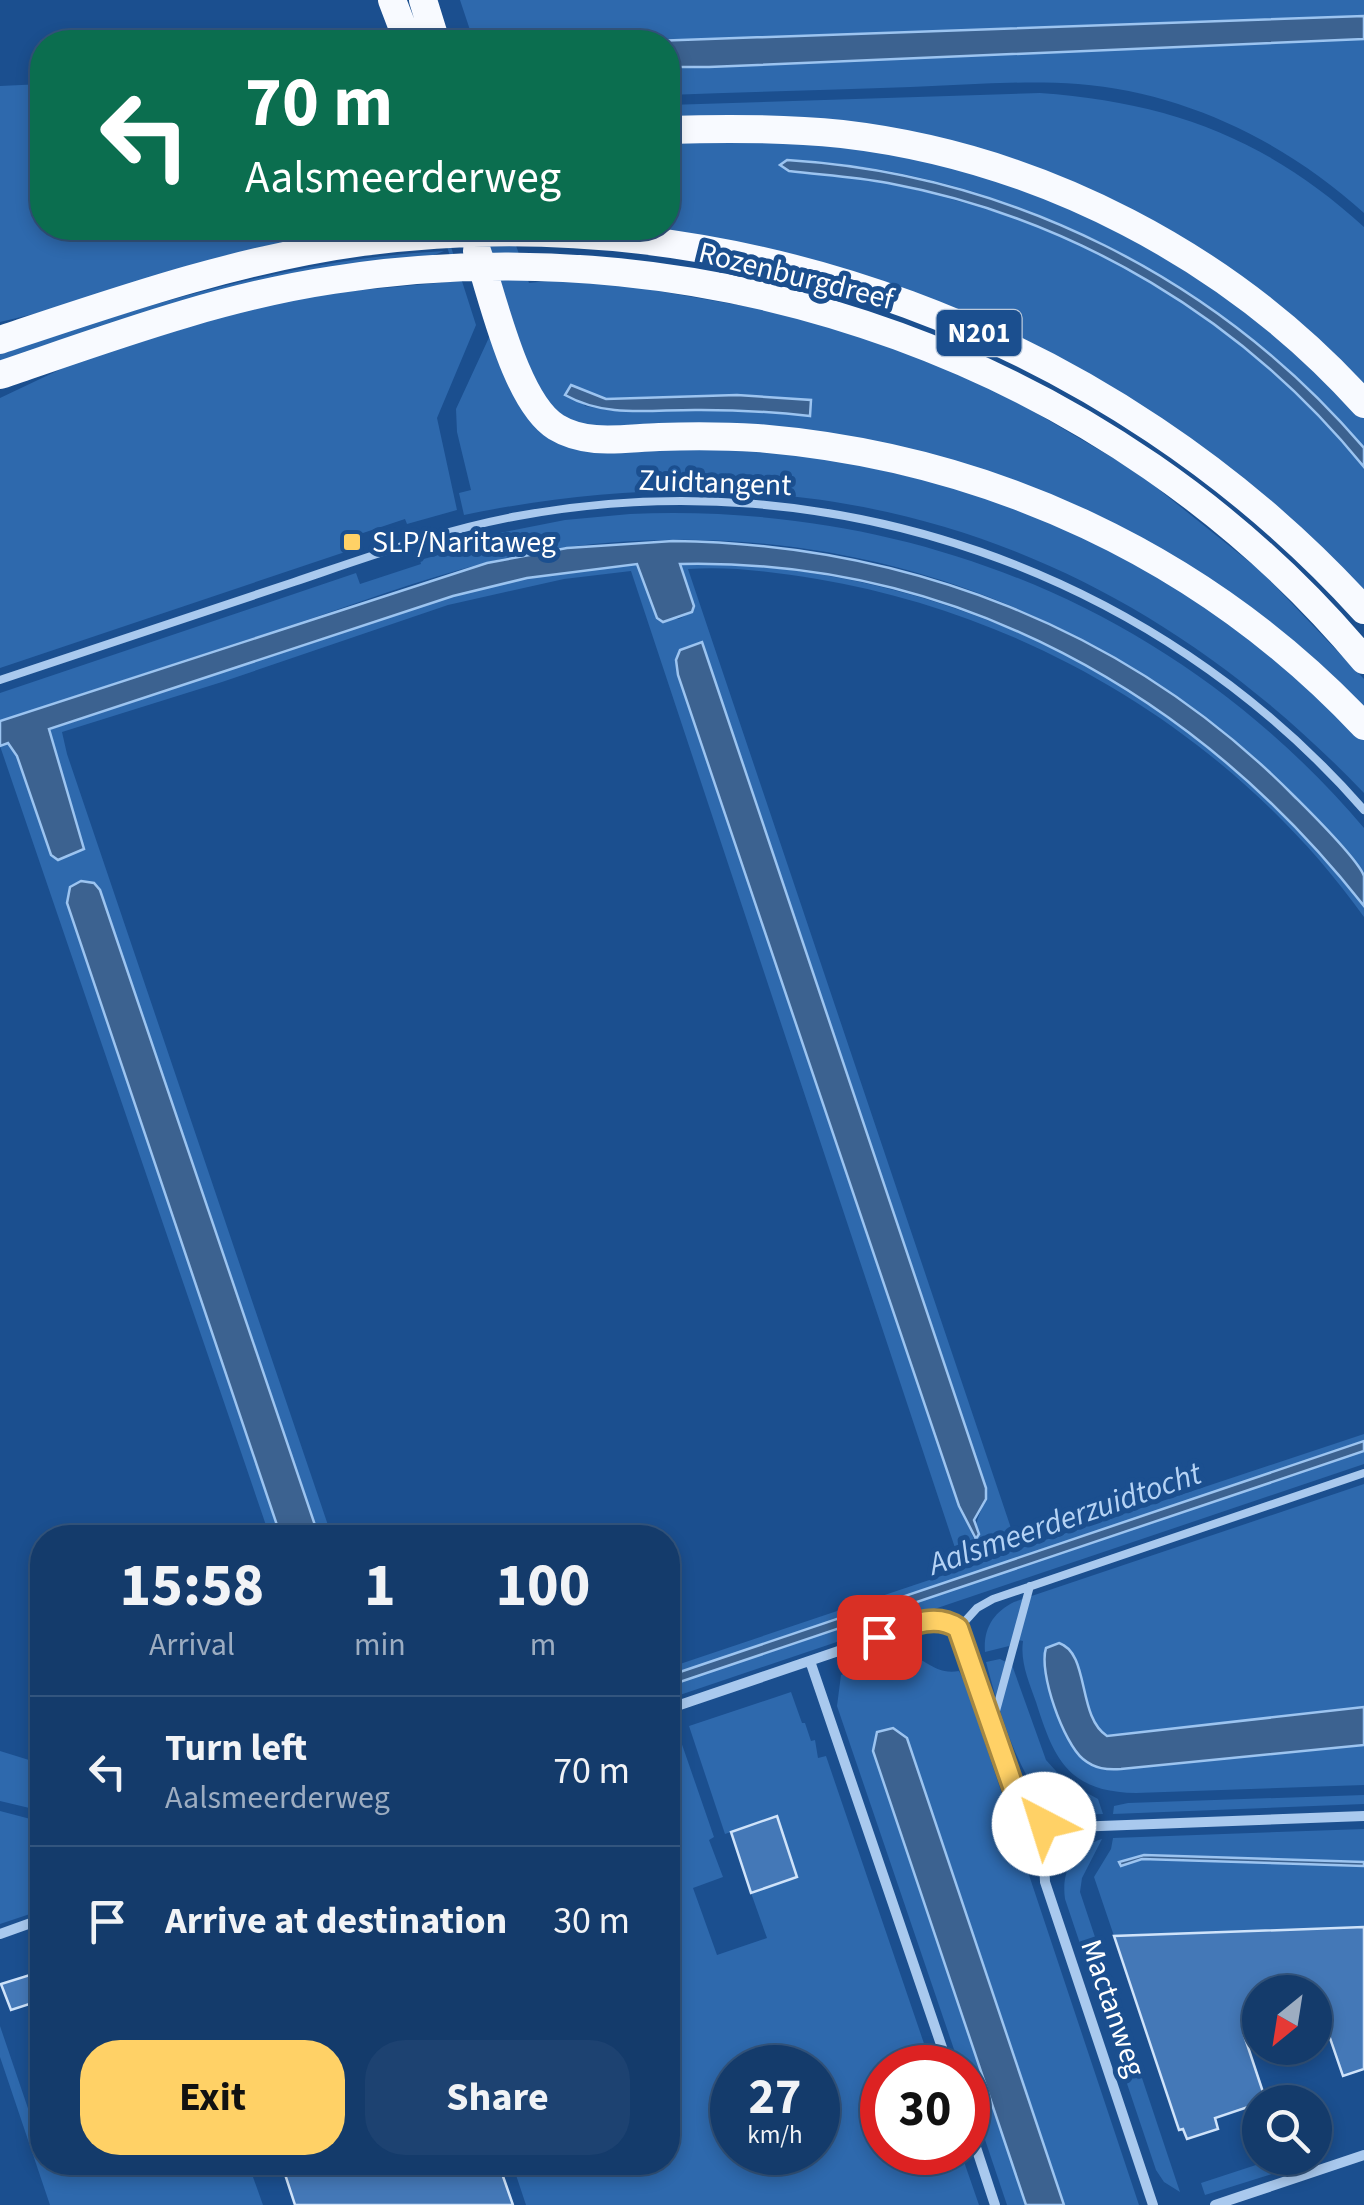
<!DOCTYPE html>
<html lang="en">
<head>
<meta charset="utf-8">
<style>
  :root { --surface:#143b6b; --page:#1d4271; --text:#f1f3f6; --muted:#9dadc1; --line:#33557e; --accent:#ffd166 }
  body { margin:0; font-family:"Source Sans 3",sans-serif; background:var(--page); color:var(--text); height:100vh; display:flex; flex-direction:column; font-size:38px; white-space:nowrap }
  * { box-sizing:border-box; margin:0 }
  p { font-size:32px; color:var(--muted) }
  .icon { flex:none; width:55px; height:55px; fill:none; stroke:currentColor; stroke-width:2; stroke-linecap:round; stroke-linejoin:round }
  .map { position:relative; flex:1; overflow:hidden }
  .details { position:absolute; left:30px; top:1525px; width:650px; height:650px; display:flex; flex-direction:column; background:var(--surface); border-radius:40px; box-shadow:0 5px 15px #0003,0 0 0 2px var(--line) }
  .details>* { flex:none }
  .banner { position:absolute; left:30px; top:30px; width:650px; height:210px; border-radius:40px; box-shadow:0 5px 15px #0003,0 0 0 2px var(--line); background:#0b6e4f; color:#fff; overflow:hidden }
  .needle { width:65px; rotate:210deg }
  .tools { position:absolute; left:1242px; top:1975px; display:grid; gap:20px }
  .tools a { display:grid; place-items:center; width:90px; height:90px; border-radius:50%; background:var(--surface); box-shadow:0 5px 15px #0003,0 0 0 2px var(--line); font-size:50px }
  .speed { position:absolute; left:710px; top:2045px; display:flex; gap:20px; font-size:50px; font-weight:700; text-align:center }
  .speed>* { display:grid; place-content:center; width:130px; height:130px; border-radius:50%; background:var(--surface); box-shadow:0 5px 15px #0003,0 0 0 2px var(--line); line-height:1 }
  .speed small { font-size:25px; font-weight:400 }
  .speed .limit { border:15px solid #d22; background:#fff; color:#111 }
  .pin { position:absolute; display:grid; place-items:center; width:85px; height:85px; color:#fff; margin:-42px; border-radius:20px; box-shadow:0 5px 15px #0006 }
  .me { position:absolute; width:110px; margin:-55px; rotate:320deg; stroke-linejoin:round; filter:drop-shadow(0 0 8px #0008) }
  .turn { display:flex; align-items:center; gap:35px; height:210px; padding:0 50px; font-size:45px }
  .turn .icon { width:130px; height:130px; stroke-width:2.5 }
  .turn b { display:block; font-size:70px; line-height:85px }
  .eta { display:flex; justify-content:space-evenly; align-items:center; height:170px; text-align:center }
  .eta b { font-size:60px; font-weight:700; line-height:70px }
  .button { display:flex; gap:20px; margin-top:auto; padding:20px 50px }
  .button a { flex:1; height:115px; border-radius:40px; background:var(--accent); color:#111; font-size:40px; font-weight:700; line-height:115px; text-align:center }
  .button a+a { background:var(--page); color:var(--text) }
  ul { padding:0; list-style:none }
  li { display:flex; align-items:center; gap:30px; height:150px; padding:0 50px; border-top:2px solid var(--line) }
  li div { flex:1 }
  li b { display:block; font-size:38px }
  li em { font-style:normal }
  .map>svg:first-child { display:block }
  .green { fill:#2e69ad; fill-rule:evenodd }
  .water { fill:#3c6290; stroke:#9cc4f0; stroke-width:2.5 }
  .building { fill:#4478b7; stroke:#cfe3fa; stroke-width:2.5 }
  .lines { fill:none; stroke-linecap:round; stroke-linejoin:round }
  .service { stroke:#a9c9ee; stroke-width:8 }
  .minor { stroke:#a9c9ee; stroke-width:10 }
  .trunk { stroke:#f8faff; stroke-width:28 }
  .route-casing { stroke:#a68842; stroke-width:25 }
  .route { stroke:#ffd166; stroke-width:18 }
  .poi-dot { fill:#ffd166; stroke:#1b4f8f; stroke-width:4 }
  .labels { text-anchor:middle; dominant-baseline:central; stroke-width:10; stroke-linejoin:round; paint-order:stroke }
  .shield { fill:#1b4f8f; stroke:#bbcadd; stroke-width:2.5 }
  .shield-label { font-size:28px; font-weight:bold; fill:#fff }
  .street-label { font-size:30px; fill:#fff; stroke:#1b4f8f }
  .poi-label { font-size:30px; fill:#fff; stroke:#1b4f8f; text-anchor:start }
  .water-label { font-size:32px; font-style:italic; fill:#b5d3f5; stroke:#1b4f8f }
</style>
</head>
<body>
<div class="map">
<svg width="1364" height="2205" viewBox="0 0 1364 2205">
  <rect width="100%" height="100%" fill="#1b4f8f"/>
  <path class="green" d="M460 0H1364V16L681 41 474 42Z
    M1364 39V213C1286 142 1184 92 1078 84 1023 80 966 85 911 87 830 90 749 92 668 95V67Z
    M42 84V228H396L0 322V86Z
    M1040 93C1169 102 1268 139 1364 227V395L1336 366 1026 171 668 124V105Z
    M668 137 858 143 1030 186 1208 278 1364 415V448C1230 292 1038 185 832 163 860 181 892 183 925 192 957 200 989 210 1021 220 1155 263 1276 359 1364 467V594L1262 496 1226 467 1189 439 1067 363 622 228H668Z
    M441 228H445L476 325 437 418 457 510 407 524 405 519 345 539 348 551 0 668V398L80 360 234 313 320 294 458 281Z
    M475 228H510L529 283 556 280 607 282 790 314 901 349 1000 392 1137 472 1262 572 1364 679V716L1303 657 978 474 571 423 540 399ZM571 385 606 399 737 395 811 400 810 415 703 410 614 411 585 406Z
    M444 251 432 256 343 267 0 363V352C147 306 289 259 444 251Z
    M492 331 537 424 779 447 1021 502 1211 602 1364 735V793C1116 534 816 442 464 515L459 493 471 490 457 432 456 409Z
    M630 514C914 502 1179 610 1364 828V877C1164 625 860 500 541 551 464 564 389 592 316 617 210 652 105 686 0 721V693L356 573 360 584 421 564 420 560 471 546 469 539 565 520Z
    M679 563C897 562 1110 647 1268 797 1303 831 1333 869 1364 906V917C1236 738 1033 615 817 579 775 572 730 566 688 569L1018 1549 1364 1434V1441L668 1676V1668L962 1569 631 571 564 579 448 605 222 682 62 732 67 754 332 1537H319L100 890 98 886 70 888 67 903 281 1537H270L0 746 8 743 17 756 51 855 83 849 49 730 453 596 496 583 581 569 638 564 657 618 679 619 692 612 694 606ZM687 646 709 661 986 1488C987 1505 974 1518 974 1539L959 1506 680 650Z
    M1364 1451V1464L668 1699V1686Z
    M1364 1484V1707L1110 1737C1076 1723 1091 1664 1063 1643L1046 1648 1043 1659C1056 1703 1063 1771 1121 1769L1364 1745V1785L1136 1793C1068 1792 1054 1759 1036 1702 1029 1682 1020 1662 1023 1641L1013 1639 1009 1646 985 1652C983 1628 994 1612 1014 1602Z
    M902 1655C925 1655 934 1676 959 1671L965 1683 1139 2205H1064L907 1738C895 1732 890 1727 877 1732L873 1751 1026 2205H1007L968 2089V2068L960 2067 837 1706 841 1675Z
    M1000 1659 1012 1665 1046 1760 1065 1781 1098 1799 1103 1814C1087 1814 1070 1816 1056 1809 1021 1792 996 1699 986 1662Z
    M791 1692 802 1723H805L811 1741 815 1740 818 1758 826 1756 932 2067 882 2068V2152L961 2153 979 2205H526L512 2163 668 2162V1733L677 1730 714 1837 709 1840 723 1877 693 1888 717 1955 767 1938 751 1893 797 1877 776 1817 725 1834 689 1726ZM732 2068H818V2152H732Z
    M0 1751 42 1764V1811L0 1801Z
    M1364 1795V1804L1113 1814 1114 1806 1128 1803Z
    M0 1811 42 1822V1910L0 1924Z
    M1364 1829V1862L1149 1855 1119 1863 1142 1859 1364 1866V1927L1114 1936 1094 1877 1111 1849 1113 1838Z
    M1102 1839 1082 1878 1080 1892 1180 2192 1164 2182 1156 2170 1065 1899C1061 1870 1074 1848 1102 1839Z
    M0 2026 35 2129 42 2134V2162L248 2163 263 2205H50L0 2057Z
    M1277 2158H1287L1278 2172 1205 2195 1201 2183Z"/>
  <path class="water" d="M1364 16V39L709 67H668V42H625Z
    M787 160C1011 174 1218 278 1364 448V467C1244 319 1075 218 888 183 855 177 822 175 789 171L780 165Z
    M571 385 606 399 737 395 811 400 810 416C774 412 738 410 701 410 653 409 608 419 565 395Z
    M673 541C907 544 1128 628 1294 796 1310 812 1357 858 1364 876 1364 884 1364 898 1364 906 1196 693 956 558 680 564L694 606 692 612 663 622 657 618 637 564 527 578 453 596 49 729 84 849 58 860 51 855 17 756 8 743 0 746V721L487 563 567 548Z
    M702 642 986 1488V1499L974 1520 979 1534 976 1539 959 1506 678 675 676 660 680 650Z
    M81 881 94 883 100 890 319 1537H281L67 903 70 887Z
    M1364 1441V1451L668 1686V1676Z
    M1059 1643C1090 1653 1077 1717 1107 1736L1364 1707V1745L1121 1769C1107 1770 1095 1769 1083 1759 1064 1744 1038 1672 1046 1648Z
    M893 1728 907 1738 1064 2205H1026L873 1751 877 1732Z
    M1144 1855 1364 1862V1866L1142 1859 1121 1866 1119 1862Z"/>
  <path class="building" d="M777 1816 797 1877 751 1893 731 1832Z
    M1364 1927V2069L1343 2076 1320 2009 1315 2011V1992H1260V2030L1244 2035 1266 2101 1215 2118 1218 2129 1187 2139 1183 2129 1179 2130 1114 1936Z
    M33 1974 42 2000 11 2010 1 1984Z
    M281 2162H498L513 2205H295Z"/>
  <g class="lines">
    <path class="service" d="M0 680C98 647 196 614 294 582 368 557 442 530 518 516 831 458 1155 571 1364 810
      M958 1629 977 1608 993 1599 1364 1473
      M993 1722 1030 1586"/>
    <path class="minor" d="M810 1661 949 2068
      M668 1709 918 1624C936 1619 952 1619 962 1636L1016 1795C1030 1819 1047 1827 1074 1827L1364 1816
      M1054 1826 1044 1862 1045 1882 1153 2205
      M0 1934 42 1919
      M968 2123 995 2205
      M1215 2205 1364 2155"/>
    <path class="trunk" d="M392 0 408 42
      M423 0 436 42
      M668 130C726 128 784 128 842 134 1040 157 1231 256 1364 404
      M477 251C493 297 515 401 556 427 587 446 624 438 659 437 692 436 724 436 757 438 989 457 1204 556 1364 726
      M0 340C120 300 238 259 363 242 732 192 1115 336 1364 610
      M0 375C109 338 219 297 333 280 713 220 1116 363 1364 660"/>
  </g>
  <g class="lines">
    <g class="route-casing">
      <path id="route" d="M879 1637C904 1628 933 1611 958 1628L1016 1795 1028 1812 1044 1824"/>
    </g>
    <use href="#route" class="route"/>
  </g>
  <rect class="poi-dot" x="342" y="532" width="20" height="20" rx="5"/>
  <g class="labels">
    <rect class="shield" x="936.5" y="310" width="85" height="46" rx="8"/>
    <g class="shield-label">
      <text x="979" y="333">N201</text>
    </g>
    <g class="street-label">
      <text transform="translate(796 276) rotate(14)">Rozenburgdreef</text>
      <text transform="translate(715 483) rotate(2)">Zuidtangent</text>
      <text transform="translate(1113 2008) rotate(71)">Mactanweg</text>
    </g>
    <g class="poi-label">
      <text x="372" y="542">SLP/Naritaweg</text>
    </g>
    <g class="water-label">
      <text transform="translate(1065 1519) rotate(-19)">Aalsmeerderzuidtocht</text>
    </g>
  </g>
</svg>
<div class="tools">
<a><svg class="needle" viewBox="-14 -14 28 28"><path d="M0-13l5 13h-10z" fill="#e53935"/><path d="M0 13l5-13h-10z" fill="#9dadc1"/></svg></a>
<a><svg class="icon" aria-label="search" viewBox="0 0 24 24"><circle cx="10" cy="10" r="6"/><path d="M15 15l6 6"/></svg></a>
</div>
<div class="speed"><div>27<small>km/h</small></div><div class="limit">30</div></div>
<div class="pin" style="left:879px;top:1637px;background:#d93025"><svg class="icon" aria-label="arrive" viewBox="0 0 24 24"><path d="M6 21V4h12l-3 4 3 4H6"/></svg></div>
<svg class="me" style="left:1044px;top:1824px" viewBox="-20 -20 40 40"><circle r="19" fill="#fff"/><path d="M0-13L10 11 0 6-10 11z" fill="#ffd166"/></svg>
<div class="banner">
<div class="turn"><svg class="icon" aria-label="left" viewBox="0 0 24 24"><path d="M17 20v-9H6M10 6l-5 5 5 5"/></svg><div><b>70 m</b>Aalsmeerderweg</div></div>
</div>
<section class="details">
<div class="eta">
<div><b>15:58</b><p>Arrival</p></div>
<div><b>1</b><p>min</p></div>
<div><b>100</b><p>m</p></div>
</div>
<ul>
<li><svg class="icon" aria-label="left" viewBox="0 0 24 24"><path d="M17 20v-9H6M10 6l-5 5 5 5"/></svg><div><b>Turn left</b><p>Aalsmeerderweg</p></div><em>70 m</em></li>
<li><svg class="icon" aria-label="arrive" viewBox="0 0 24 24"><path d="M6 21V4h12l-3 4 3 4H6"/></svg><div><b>Arrive at destination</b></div><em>30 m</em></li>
</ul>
<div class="button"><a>Exit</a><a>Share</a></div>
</section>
</div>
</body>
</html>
